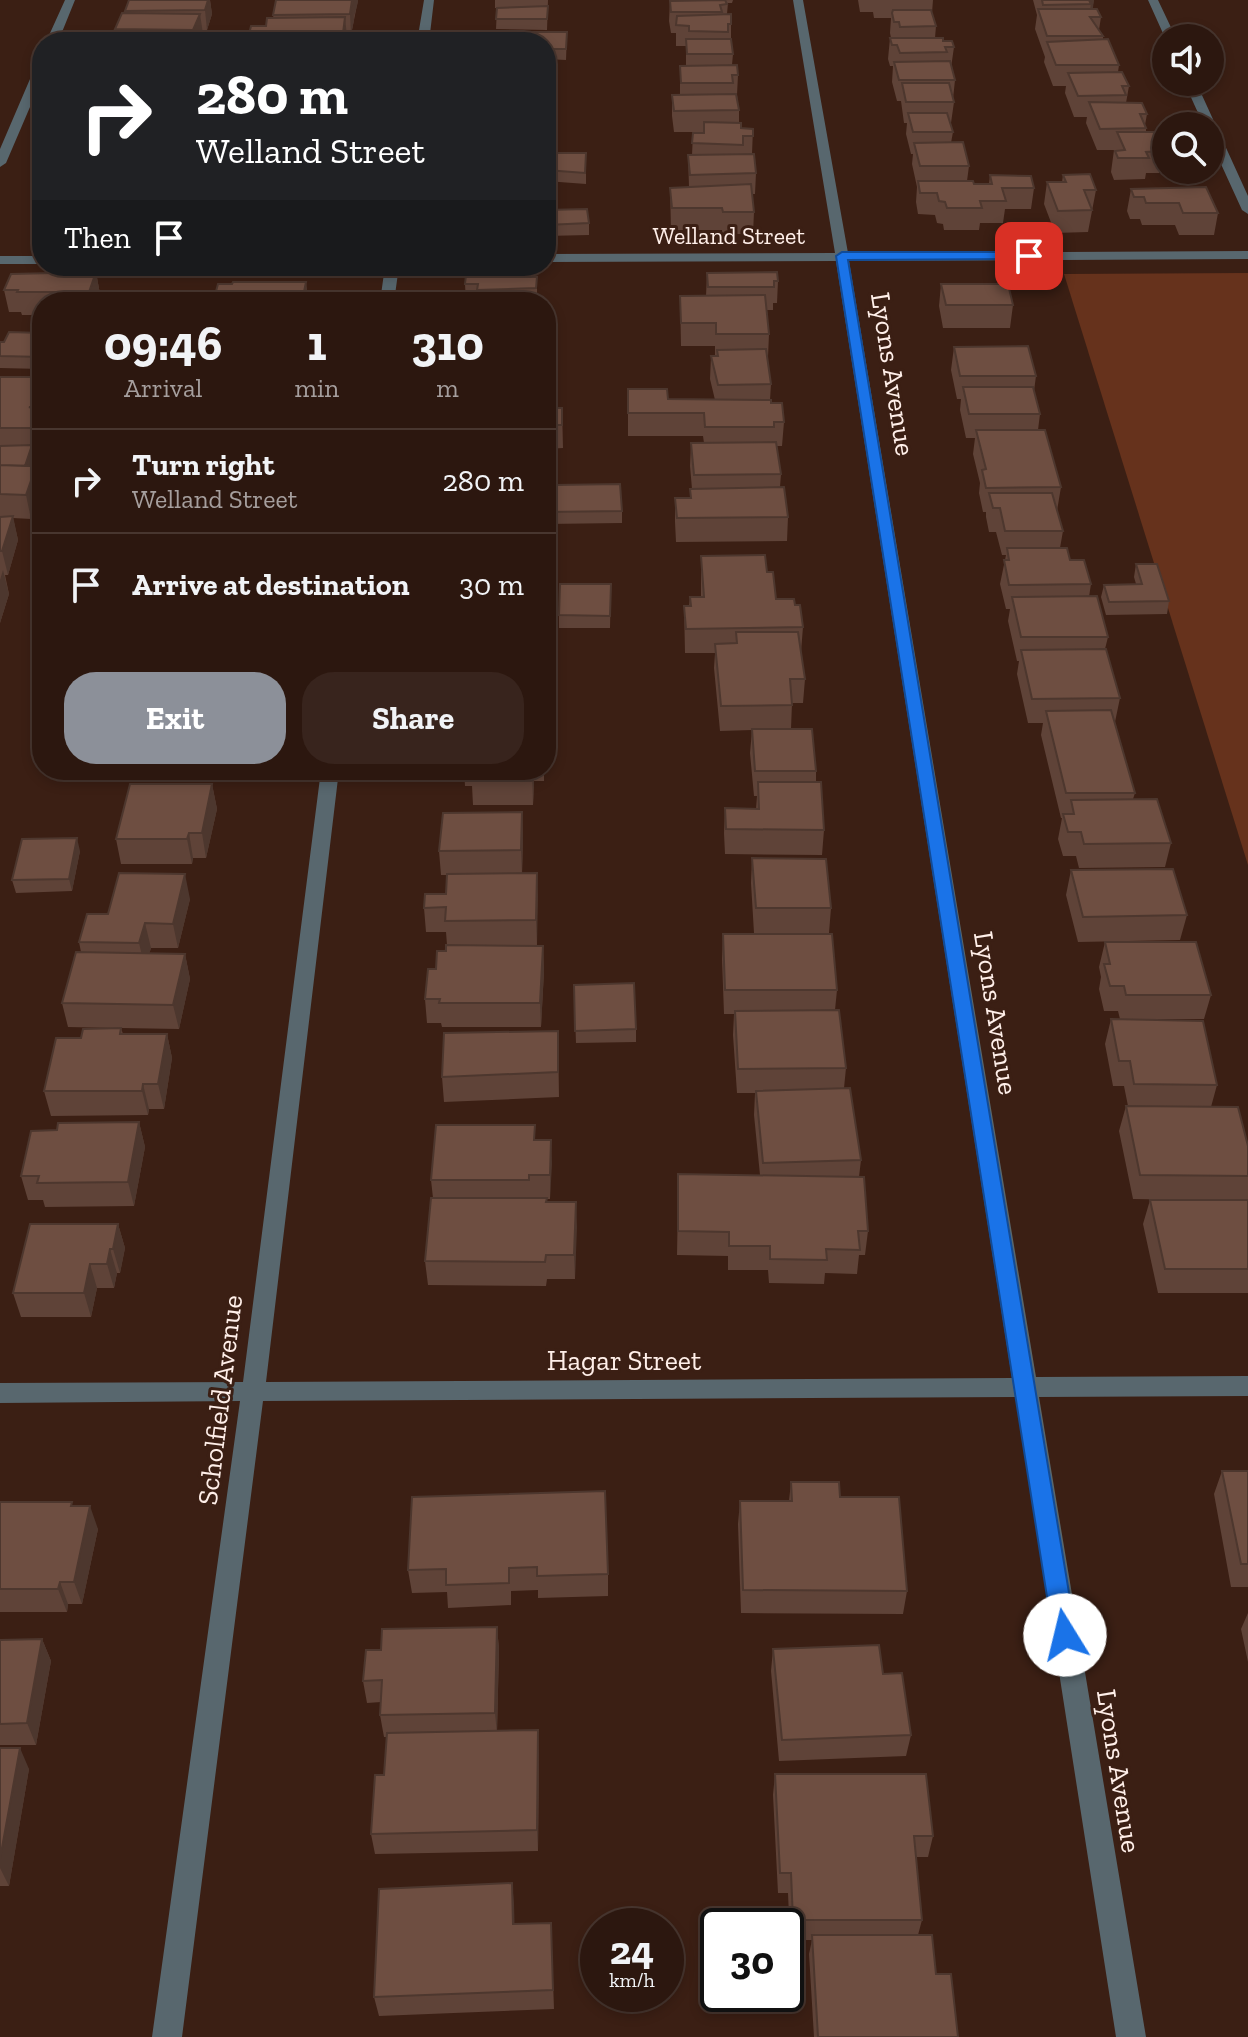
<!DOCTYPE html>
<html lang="en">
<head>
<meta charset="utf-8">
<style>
  :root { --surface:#2c170f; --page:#38241d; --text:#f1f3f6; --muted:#a69f9e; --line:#48362f; --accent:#8c9099 }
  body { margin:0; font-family:"Zilla Slab",serif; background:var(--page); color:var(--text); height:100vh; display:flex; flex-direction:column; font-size:30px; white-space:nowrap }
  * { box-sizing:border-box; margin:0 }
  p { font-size:26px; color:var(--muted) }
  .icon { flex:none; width:44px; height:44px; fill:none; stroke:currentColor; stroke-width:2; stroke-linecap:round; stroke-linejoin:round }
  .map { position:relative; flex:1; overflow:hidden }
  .side { position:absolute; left:32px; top:292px; width:524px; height:488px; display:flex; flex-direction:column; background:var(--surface); border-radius:32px; box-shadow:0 4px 12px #0003,0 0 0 2px var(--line) }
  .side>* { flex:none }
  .guide { position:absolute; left:32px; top:32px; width:524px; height:244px; border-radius:32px; box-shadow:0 4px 12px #0003,0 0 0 2px var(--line); background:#202124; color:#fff; overflow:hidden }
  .fabs { position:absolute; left:1152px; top:24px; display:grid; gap:16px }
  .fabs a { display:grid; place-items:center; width:72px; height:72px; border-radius:50%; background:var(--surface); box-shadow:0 4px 12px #0003,0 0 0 2px var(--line); font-size:40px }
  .speed { position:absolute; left:580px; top:1908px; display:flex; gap:16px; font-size:40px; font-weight:700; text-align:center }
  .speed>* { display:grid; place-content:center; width:104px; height:104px; border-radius:50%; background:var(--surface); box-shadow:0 4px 12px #0003,0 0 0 2px var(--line); line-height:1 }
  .speed small { font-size:20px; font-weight:400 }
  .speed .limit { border:4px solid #111; border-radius:12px; background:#fff; color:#111 }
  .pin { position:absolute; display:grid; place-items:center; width:68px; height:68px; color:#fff; margin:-34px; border-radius:16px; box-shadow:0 4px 12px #0006 }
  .me { position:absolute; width:88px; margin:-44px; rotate:351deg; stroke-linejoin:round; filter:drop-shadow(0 0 6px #0008) }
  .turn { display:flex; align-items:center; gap:28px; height:168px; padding:0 32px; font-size:36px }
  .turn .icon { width:104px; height:104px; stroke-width:2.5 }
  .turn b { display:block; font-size:56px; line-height:68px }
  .then { display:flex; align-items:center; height:76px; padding:0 32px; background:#0003; gap:16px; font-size:30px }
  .eta { display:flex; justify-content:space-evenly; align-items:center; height:136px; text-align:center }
  .eta b { font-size:48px; font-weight:800; line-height:56px }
  .cta { display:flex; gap:16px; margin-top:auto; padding:16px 32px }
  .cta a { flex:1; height:92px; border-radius:32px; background:var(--accent); color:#fff; font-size:32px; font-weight:800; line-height:92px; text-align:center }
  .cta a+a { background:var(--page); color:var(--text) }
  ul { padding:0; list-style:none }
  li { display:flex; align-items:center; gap:24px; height:104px; padding:0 32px; border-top:2px solid var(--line) }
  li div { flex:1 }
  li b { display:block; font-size:30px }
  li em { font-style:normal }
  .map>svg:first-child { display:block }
  .green { fill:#66321c }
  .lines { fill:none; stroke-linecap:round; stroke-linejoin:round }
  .minor { fill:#58676e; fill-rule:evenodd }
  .wall { fill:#5f4338 }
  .shaded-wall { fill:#4d372e }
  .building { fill:#6e4e41; stroke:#4d372e; stroke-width:2 }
  .route { fill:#1a73e8; stroke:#114b97; stroke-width:2 }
  .labels { text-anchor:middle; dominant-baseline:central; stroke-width:6; stroke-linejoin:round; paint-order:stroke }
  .far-street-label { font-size:24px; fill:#ffefe9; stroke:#3b1f14 }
  .street-label { font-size:28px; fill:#ffefe9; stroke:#3b1f14 }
</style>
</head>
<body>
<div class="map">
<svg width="1248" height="2037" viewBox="0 0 1248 2037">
  <rect width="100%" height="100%" fill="#3b1f14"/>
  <path class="green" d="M1248 273V865L1064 274Z"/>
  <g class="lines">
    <path class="minor" d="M65 0H75L58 42H46Z
      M424 0H434L429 42H417Z
      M793 0H803L848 253 1248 251V259L849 261 1036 1377 1248 1376V1396L1039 1397 1146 2037H1116L1016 1397 263 1401 182 2037H152L240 1401 0 1403V1383L243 1382 321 770H339L266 1382 1012 1378 836 261 546 262V254L835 253Z
      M1148 0H1158L1176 38 1166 40Z
      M42 62V79L6 163 0 167V149L36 65Z
      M1184 82H1196L1248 196V214L1242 210 1210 140V126H1204Z
      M0 256H42V264H0Z
      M385 266H399L394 302H380Z"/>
  </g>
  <path class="wall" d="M129 0H210L212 14 207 30 202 31 203 34 199 42H117L115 29 125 13Z
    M276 0H358L351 35H347L346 42H250L249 34 266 26 273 18Z
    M495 0H548L547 30 496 29 497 8H495Z
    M733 0 732 3H728L727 14H731V39L733 54 732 65 738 75 737 95 739 110V123L741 128 753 129 752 154 756 173 755 194H752L754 212 753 234H722V230H671L670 188 689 187 688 155H692L693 133H704V132H674L672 116V95L680 94V66H686V46H676V33H671L669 21 670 1Z
    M858 0H933L932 13 936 26 935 38 943 41 954 47 951 68 955 80 953 99 954 102 951 123H950L953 132 951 143 969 166 967 181 974 184H989L990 175 1034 188 1031 209H1005L1003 223H980L979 230H944L943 224 937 223 935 215 918 214 916 202 917 187 912 164 913 154H911L906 134 907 123H904L901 101H897L892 82 893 66H890L888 59 890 38H891L890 33 891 18H874L873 12H860Z
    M1033 0H1094L1092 9 1101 17 1099 30 1103 36V39L1119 65 1118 72 1129 86 1126 103 1147 114 1145 125 1146 128V132L1163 151 1159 173H1146L1145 179 1114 180 1111 172 1114 150H1097L1086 123 1087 117H1074L1065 93 1066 86H1053L1044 62 1045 57 1035 29 1037 15Z
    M567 32 566 60 546 59V42Z
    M546 130H551V153H586V184L546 181Z
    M1063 175 1096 190 1088 232 1055 233 1044 204 1047 182H1062Z
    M1131 189 1218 213 1214 235H1179L1175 225H1142L1140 219H1130L1127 211Z
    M546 210 589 223V235L546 236Z
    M96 272 100 294 98 302H42V315H22L21 312H9L4 290Z
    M707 273 778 281 777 303H773V310H767L769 334 768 357H767L771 384 770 400 784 422 782 446H777L781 474 780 487 788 517 787 541 676 542 675 522V498H690V489H692L690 466 691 443H704L703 436H628V389L668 399 715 400 710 379 711 356H715V346H681L680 296H706Z
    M523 277H537V299L540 302H466L465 284Z
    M306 282 308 302H216L215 295Z
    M941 284 1013 305 1010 328H943L939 306Z
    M42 333V369L0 368V342Z
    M954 347 1036 376 1034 391 1040 414 1038 430 1061 487 1057 511 1063 531 1060 548 1091 584 1089 597 1108 637 1105 649 1120 698 1115 722 1135 793 1133 799 1171 843 1165 867 1079 868 1076 856H1063L1058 839 1062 818H1061L1041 735 1043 723H1028L1017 674 1019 661H1017L1008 621 1010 609H1006L1000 584 1006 555H1002L996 532H989L986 517V512H983L979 493 980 483 973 454 975 438H966L960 410 961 399H957L951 370Z
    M0 377H42V452H33L34 457 32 466H36L42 489 31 519 13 518 18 540 8 575H5L9 594 0 623Z
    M546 408H562L563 448 546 449Z
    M546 496 622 511V523L546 524Z
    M701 556 767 572 776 599 795 605 803 627 801 652 805 679 803 703H792L791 729 816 771V782L824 830 822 855 725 854 724 833 725 808 756 809 757 796H754L750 753 752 730 720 731 714 668 715 653H685L684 606H689L690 597H701Z
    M1136 564 1169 601 1167 614 1106 615 1101 597 1104 585 1136 584 1134 577Z
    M611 584 610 628H559V615Z
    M146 770H212L211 774 147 773Z
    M464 770H544V781H534L533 805H473L472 786H465Z
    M212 784 217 809 206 858H193L192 864H121L116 839Z
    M522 812 523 837 522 873H537V945L473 946H543L544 971 541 1027H442L441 1023H427L425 999 436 969 447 945 446 932H426L424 908 446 894 447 875H441L439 851Z
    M80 851 72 891 16 893 12 880Z
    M752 858 831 908 829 933H754L751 883Z
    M1071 870 1187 915 1180 940 1078 942 1066 895Z
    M190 899 178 948H151L149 954H185L190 979 179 1029 121 1028 123 1034H167L172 1058 164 1109H149L148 1115 51 1116 44 1091 81 1038 115 1028 68 1027 62 1003 81 952 79 942 108 914Z
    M723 934 837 990 835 1010 846 1068 844 1088 861 1160 859 1177 868 1231 865 1255H859L857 1274 825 1273 824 1284 769 1283 768 1270H728V1256L677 1255 678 1198 760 1175 754 1115 755 1093H737L733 1035 734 1014H724L722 959Z
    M1105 942 1211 995 1204 1019H1120L1118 1011H1104L1099 989 1101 977 1099 967Z
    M574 985 636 1029V1042L576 1043Z
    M1111 1019 1217 1085 1211 1107 1248 1146V1293H1158L1143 1224 1150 1200H1198L1133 1199 1119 1131 1126 1106H1128L1124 1086H1113L1105 1044Z
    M558 1031 559 1097 444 1102 442 1077Z
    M139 1122 145 1147 134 1206 45 1207 43 1200H28L21 1176 57 1130Z
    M535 1125V1140H551L550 1199H547V1202H576L575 1279H547L546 1286 428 1285 425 1261 433 1198 431 1180Z
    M118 1224 125 1248 120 1273H117L114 1288H97L91 1317H21L13 1293Z
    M1222 1471H1248V1587H1231L1214 1494Z
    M791 1482 907 1591 903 1614 741 1613 738 1524 740 1501H789Z
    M412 1497 608 1574V1596L538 1598V1590L511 1591V1605L448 1608 447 1592 412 1593 408 1570Z
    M0 1502 73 1506 98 1529 82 1604H68L67 1612H0Z
    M1248 1613V1662L1241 1629Z
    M497 1627 499 1649 497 1731 539 1752 538 1851 375 1854 371 1834 384 1775 387 1737H384L380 1715 381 1702 367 1703 363 1681 381 1650Z
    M42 1639 51 1661 36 1745H0V1640Z
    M773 1649 911 1735 906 1756 779 1761 771 1671Z
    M0 1748 29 1769 9 1886H0Z
    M775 1774 933 1836 928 1857H916L922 1920 918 1935 936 1974 958 2037H814L809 1954 812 1940H790L788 1893H778L773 1795Z
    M512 1883 514 1924 551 1923 554 2009 379 2016 374 1997Z"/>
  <path class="shaded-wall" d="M208 0H210L212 14 207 30 205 10Z
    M353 0H358V2L354 17Z
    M353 0 354 20 351 35 350 14Z
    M1087 0H1094L1092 15H1089L1091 4Z
    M200 14 203 34 199 42H195L193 30Z
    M345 17 347 37 346 42H344L343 33Z
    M96 272 100 294 98 302H90L89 292Z
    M306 282 308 302H302Z
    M32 445 34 457 27 481 24 468Z
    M36 466 42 489 31 519 26 495Z
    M13 516 18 540 8 575 2 551Z
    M3 570 9 594 0 623V580Z
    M532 770H533L534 781 533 805Z
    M212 784 217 809 206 858 202 833Z
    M522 812 523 837 522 875 521 850Z
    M189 833 193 858 192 864 187 839Z
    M77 838 80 851 72 891 69 879Z
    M537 873 538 897 537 945 536 920Z
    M185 874 190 899 178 948 173 924Z
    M145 923 151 948 145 968 139 943Z
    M543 946 544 971 541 1027 540 1003Z
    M185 954 190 979 179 1029 173 1005Z
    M167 1034 172 1058 164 1109 158 1084Z
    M143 1084 149 1109 148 1115 142 1091Z
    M139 1122 145 1147 134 1206 128 1182Z
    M551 1140 552 1164 550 1199V1175Z
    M576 1202 577 1227 575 1279 574 1255Z
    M118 1224 125 1248 120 1273 113 1249Z
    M110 1249 117 1273 114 1288 107 1264Z
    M90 1264 97 1288 91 1317 84 1293Z
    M90 1506 98 1529 82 1604 74 1582Z
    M60 1582 68 1604 67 1612 58 1589Z
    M497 1627 499 1649 497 1734 495 1713Z
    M42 1639 51 1661 36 1745 27 1723Z
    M538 1730 539 1752 538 1851 537 1830Z
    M20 1748 29 1769 9 1886 0 1868V1859Z
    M512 1883 514 1903 515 1943 513 1924Z"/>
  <path class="building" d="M129 0H208L205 10 125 11Z
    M276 0H352L350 14 273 15Z
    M725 0 727 4 720 5 722 12H671L670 1Z
    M1042 0H1089L1091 4 1043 5Z
    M548 6 547 19H496L497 8Z
    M1038 9H1097L1101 17H1090L1103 36H1047Z
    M893 10H931L936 26 900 27 899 22H894L892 13Z
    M122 13 200 14 193 30 115 29Z
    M731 14V24H728V32L689 31V26L676 25 677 16Z
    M345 17 343 33 249 34 251 26H266L267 18Z
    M505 32H567L566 49H546V42H504Z
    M129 35H198L196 42H126Z
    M890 38H943V41H952L954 47H945L947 52 900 53 897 45H892Z
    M686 39H731L733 54H687Z
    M1108 39 1119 65H1056L1047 42Z
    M950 61 955 80H899L894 62Z
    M737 65 738 75H732L733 83H681L680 66Z
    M1122 72 1129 86H1122L1126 95 1078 96 1068 73Z
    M902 83H949L954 102H906Z
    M736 94 739 110 674 111 672 95Z
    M1089 102 1142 103 1147 114H1140L1146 128 1100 129Z
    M908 113H947L953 132H913Z
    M704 122 741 123V128L753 129V136H743V145L692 143 693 133H704Z
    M546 130H551L550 148H546Z
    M1117 132H1154L1163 151 1146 152 1149 158H1118L1115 151 1125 150Z
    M963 142 969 166H920L914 143Z
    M547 153H586L585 173 546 170Z
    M754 154 756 173 690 175 688 155Z
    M1090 174 1096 190H1084L1092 210 1058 211 1047 182H1066L1063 175Z
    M990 175 1031 176 1034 188H1002L1006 201H980L982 208H947L945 202 939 201 937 193H920L918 181H973L974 184H992Z
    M751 184 754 212H723L722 208H672L670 188Z
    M1206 187 1218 213H1183L1179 203H1146L1144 197H1134L1131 189Z
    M587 209 589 223 546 225V210Z
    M481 271H523V277H537L536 288 477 290 478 284H465L466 275H481Z
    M96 272 89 292H17L18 290H4L11 274Z
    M777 272 778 281H774V287H708L707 273Z
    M233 282H306L302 302H226L227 295H215L218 284H232Z
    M941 284H1008L1013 305H946Z
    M765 295 769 334H716V323H681L680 296Z
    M475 299H540L539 302H474Z
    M9 332 42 333V357L0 356V342H4Z
    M1028 346 1036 376H960L954 347Z
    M766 349 771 384 718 385 711 356H718L717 350Z
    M0 377H42V407H29L42 412V428H0Z
    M963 387H1033L1040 414H969Z
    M628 389H667L668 399 771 400V403H782L784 422H774V427H705L704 413H628Z
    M546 408H562V425H546Z
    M976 430H1045L1061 487 986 488 982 470 986 469Z
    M776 442 781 474 694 475 691 443Z
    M32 445 25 466 0 465V446Z
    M0 465 36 466 26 495 0 494Z
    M620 484 622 511 546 512V496H555V485Z
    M784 487 788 517 677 518 675 498H691L690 489Z
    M989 493H1052L1063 531H1005L1000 508H993Z
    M13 516 2 551H0V517Z
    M1007 548H1067L1070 560H1084L1091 584 1009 585 1004 560H1009Z
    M765 555 767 572H773L776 599H794L795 605H800L803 627 686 629 684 606H691L690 597H704L701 556Z
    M1136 564H1157L1169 601 1109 602 1104 585 1142 584Z
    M560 584H611L610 616 559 615Z
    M1097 596 1108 637H1021L1012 597Z
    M736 632H798L805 679H790L792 705 721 706 715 644 737 643Z
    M1106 649 1120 698 1032 699 1021 650Z
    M1111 710 1135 793H1066L1046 711Z
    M752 729H812L816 771H755Z
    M472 770H532V781H471Z
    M758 782H821L824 830 726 829 725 808 759 809Z
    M130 784H212L202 833H189L187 839H116Z
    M1157 799 1171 843 1084 844 1081 832H1068L1063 814H1074L1071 800Z
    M522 812 521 850 439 851 443 813Z
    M77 838 69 879 12 880 22 839Z
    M752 858 826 859 831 908H756Z
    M1173 869 1187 915 1083 917 1071 870Z
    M119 873 185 874 173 924 145 923 139 943 79 942 87 914H108Z
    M537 873 536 920 445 921 446 907 424 908 425 894H446L447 874Z
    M723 934H832L837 990H725Z
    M1105 942H1196L1211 995H1126L1124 986H1110L1104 964H1110Z
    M446 945 543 946 540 1003H439L440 999H425L428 969H436L437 951H446Z
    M76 952 185 954 173 1005 62 1003Z
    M634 983 636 1029 575 1031 574 985Z
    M839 1010 846 1068 738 1069 735 1011Z
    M1111 1019 1203 1021 1217 1085 1134 1084 1130 1061H1119Z
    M121 1028 120 1034H167L158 1084H143L142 1091H44L56 1038H81L83 1029Z
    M558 1031V1072L442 1077 444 1033Z
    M850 1088 861 1160 763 1163 756 1091Z
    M1126 1106 1238 1107 1248 1146V1176L1140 1175Z
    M139 1122 128 1182 37 1183 39 1176H21L31 1131 57 1130 58 1123Z
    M436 1125H535L534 1140H551L550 1175H529V1180H431Z
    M678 1174 864 1177 868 1231H858L860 1250 826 1249 827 1260 770 1259V1246H729V1232L678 1231Z
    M431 1198H547L546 1202H576L574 1255H546L545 1262 425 1261Z
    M1150 1200H1248V1269H1165Z
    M30 1224H118L113 1249H110L107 1264H90L84 1293H13Z
    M1222 1471H1248V1564H1241Z
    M791 1482H839L840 1497H899L907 1591 743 1590 740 1501H792Z
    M605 1491 608 1574 537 1576V1567L509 1568V1583L446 1585V1569L408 1570 412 1497Z
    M0 1502H72L71 1506H90L74 1582H60L58 1589H0Z
    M497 1627 495 1713 380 1715 382 1680 363 1681 366 1650H381L382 1629Z
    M42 1639 27 1723 0 1724V1640Z
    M879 1645 883 1674 902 1673 911 1735 782 1740 773 1649Z
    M538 1730 537 1830 371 1834 375 1775H384L387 1733Z
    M0 1748H20L0 1859Z
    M775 1774H926L933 1836H914L922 1920H793L791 1873H780Z
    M512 1883 513 1924 551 1923 553 1990 374 1997 379 1889Z
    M812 1935H932L936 1974H951L958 2037H818Z"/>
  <path class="route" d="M842 252H1029L1035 256 1029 259 848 260 1076 1635 1073 1643 1065 1646 1056 1643 1053 1635 836 256Z"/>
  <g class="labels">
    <g class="far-street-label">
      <text x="729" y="235">Welland Street</text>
    </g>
    <g class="street-label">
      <text transform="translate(893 374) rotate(81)">Lyons Avenue</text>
      <text transform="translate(996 1013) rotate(81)">Lyons Avenue</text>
      <text x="624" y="1360">Hagar Street</text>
      <text transform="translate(220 1400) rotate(-83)">Scholfield Avenue</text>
      <text transform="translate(1119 1771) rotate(81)">Lyons Avenue</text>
    </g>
  </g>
</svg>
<div class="fabs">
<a><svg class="icon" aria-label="sound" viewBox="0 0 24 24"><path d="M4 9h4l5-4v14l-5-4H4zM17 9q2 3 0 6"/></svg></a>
<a><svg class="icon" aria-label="search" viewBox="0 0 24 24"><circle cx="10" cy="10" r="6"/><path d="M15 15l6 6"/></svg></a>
</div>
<div class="speed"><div>24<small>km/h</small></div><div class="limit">30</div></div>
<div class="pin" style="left:1029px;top:256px;background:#d93025"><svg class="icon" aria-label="arrive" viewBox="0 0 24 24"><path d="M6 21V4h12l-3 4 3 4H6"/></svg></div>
<svg class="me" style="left:1065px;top:1635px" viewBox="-20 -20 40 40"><circle r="19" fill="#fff"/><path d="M0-13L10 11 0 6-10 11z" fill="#1a73e8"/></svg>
<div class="guide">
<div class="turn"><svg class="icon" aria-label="right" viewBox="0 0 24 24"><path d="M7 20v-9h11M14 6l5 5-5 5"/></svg><div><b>280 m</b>Welland Street</div></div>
<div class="then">Then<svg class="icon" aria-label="arrive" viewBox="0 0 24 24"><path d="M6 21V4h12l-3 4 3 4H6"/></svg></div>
</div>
<section class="side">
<div class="eta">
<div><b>09:46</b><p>Arrival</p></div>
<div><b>1</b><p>min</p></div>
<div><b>310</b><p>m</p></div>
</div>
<ul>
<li><svg class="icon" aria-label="right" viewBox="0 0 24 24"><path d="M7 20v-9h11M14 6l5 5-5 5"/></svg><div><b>Turn right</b><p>Welland Street</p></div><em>280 m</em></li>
<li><svg class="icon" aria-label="arrive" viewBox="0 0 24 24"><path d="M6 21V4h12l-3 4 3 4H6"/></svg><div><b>Arrive at destination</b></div><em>30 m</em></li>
</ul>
<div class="cta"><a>Exit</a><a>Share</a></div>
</section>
</div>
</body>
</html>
